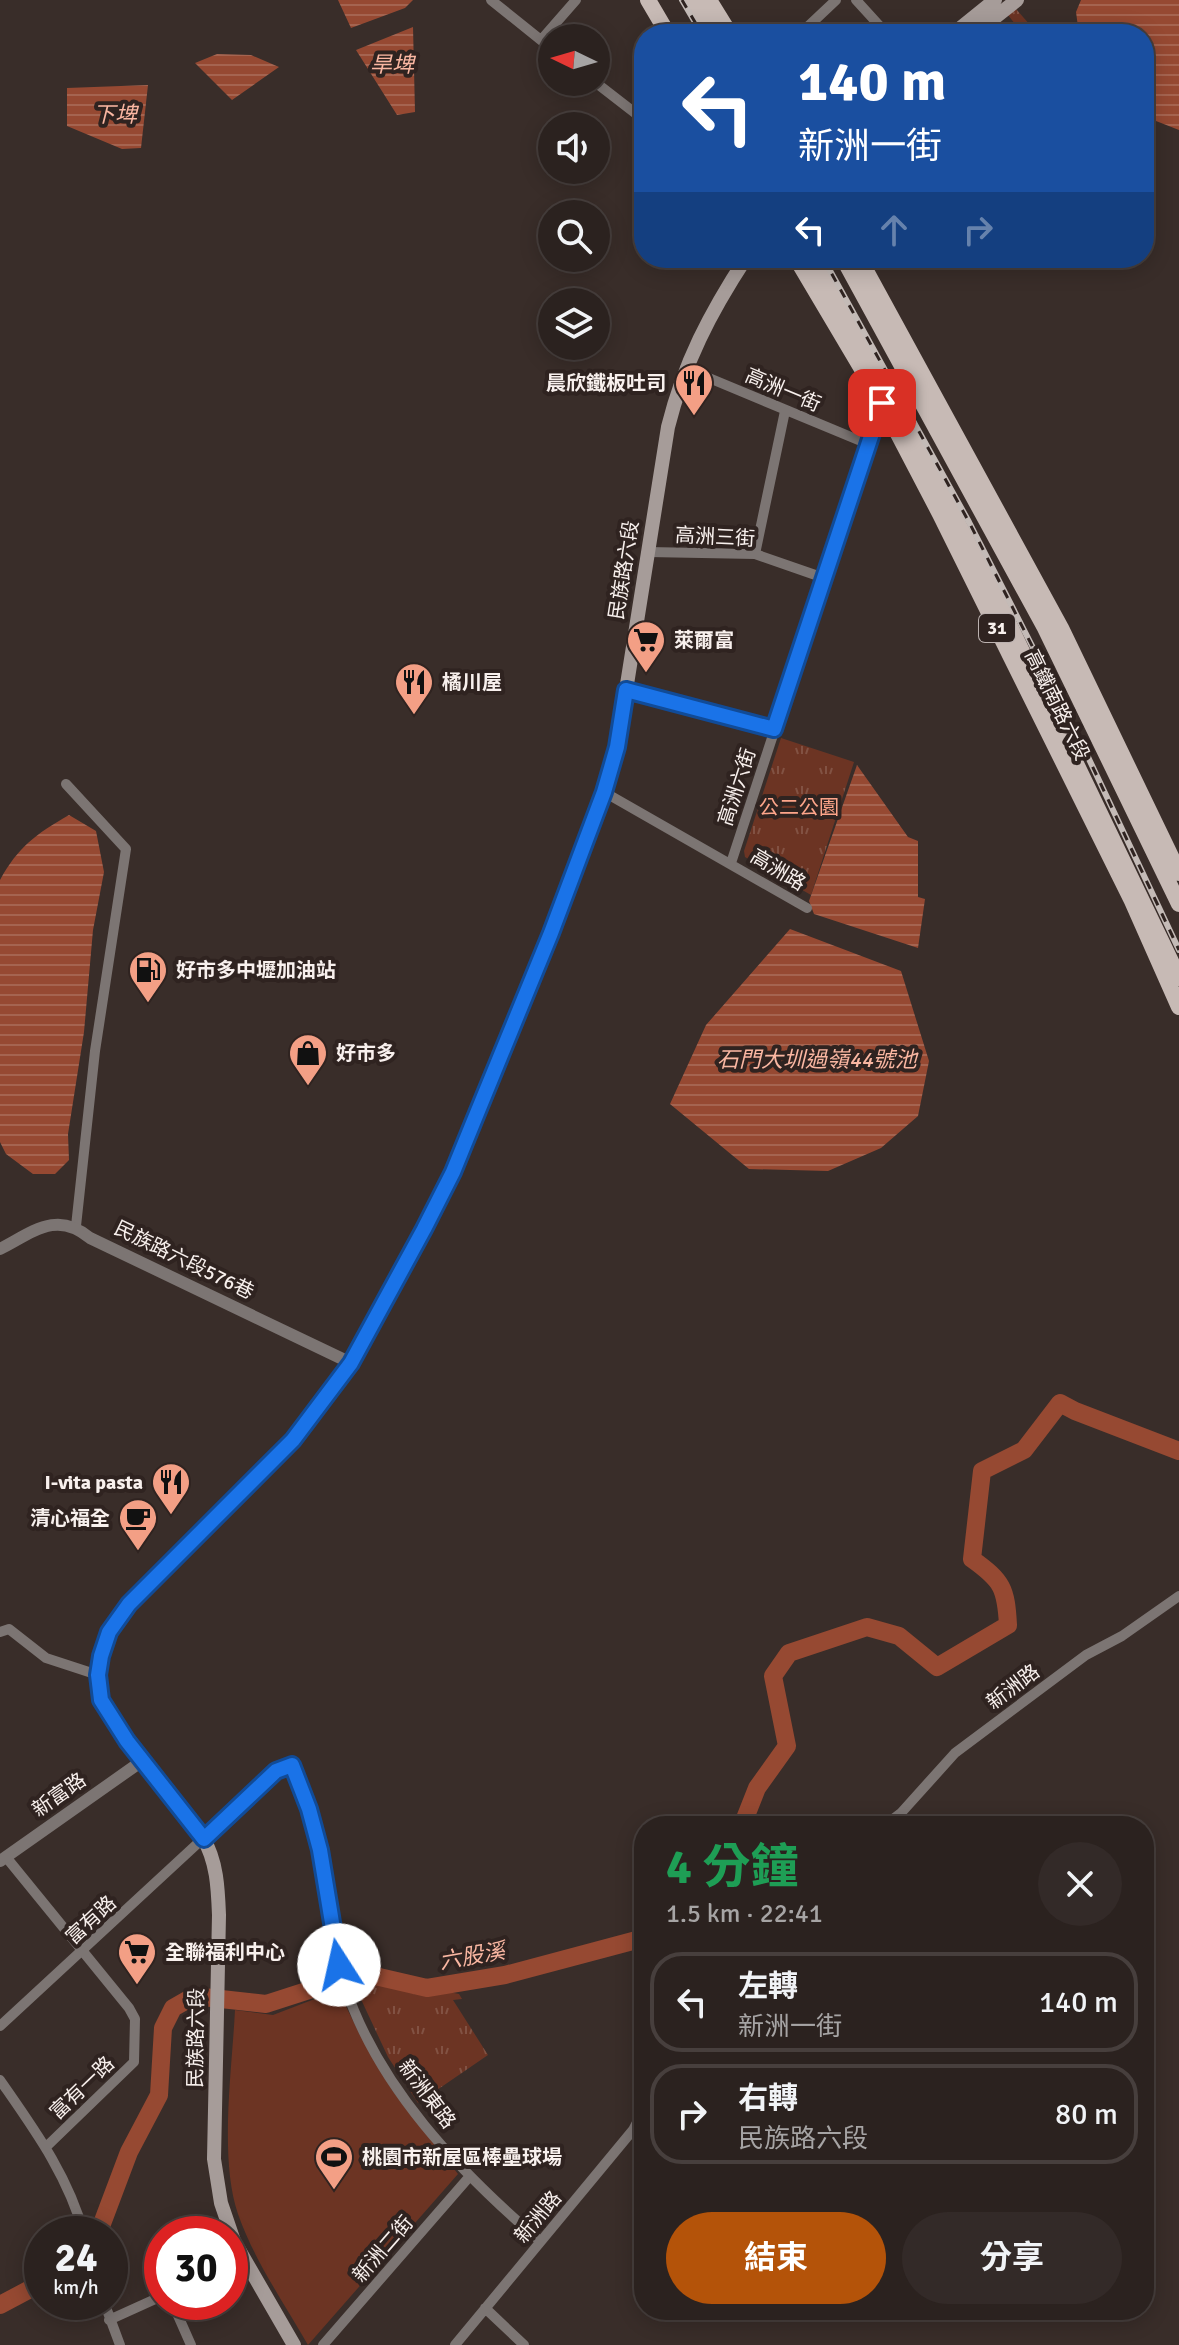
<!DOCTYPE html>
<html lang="zh-TW">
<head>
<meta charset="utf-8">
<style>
  :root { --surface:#2b221f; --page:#332a28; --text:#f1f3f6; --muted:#a6a4a4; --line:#473f3d; --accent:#b45309 }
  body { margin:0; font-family:Signika,"Noto Sans TC",sans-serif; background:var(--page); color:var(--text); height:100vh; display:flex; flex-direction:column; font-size:30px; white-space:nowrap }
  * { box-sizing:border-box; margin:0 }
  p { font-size:26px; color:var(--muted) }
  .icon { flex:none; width:44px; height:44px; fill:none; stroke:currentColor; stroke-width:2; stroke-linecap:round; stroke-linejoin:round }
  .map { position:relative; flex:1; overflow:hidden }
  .details { position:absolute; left:634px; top:1816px; width:520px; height:504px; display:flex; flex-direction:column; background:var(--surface); border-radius:32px; box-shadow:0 4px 20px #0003,0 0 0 2px var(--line) }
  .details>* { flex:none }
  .hud { position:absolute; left:634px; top:24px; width:520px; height:244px; border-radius:32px; box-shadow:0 4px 20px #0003,0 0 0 2px var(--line); background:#1a4fa0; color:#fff; overflow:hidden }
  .needle { width:52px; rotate:275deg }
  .fabs { position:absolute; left:538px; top:24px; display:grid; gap:16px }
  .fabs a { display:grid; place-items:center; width:72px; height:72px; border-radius:50%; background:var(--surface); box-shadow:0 4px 20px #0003,0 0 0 2px var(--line); font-size:40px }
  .speed { position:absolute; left:24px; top:2216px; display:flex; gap:16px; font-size:40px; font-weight:700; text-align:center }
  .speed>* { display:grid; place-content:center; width:104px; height:104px; border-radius:50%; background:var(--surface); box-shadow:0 4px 20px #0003,0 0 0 2px var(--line); line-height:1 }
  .speed small { font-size:20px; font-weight:400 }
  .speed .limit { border:12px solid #d22; background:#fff; color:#111 }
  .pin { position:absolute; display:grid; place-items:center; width:68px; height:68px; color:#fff; margin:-34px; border-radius:16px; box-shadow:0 4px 12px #0006 }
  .me { position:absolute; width:88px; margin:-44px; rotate:350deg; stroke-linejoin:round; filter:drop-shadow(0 0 6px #0008) }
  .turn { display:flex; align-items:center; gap:28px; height:168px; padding:0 32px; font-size:36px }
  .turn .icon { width:104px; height:104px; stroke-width:2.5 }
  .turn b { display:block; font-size:56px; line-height:68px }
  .lanes { display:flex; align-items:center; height:76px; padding:0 32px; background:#0003; justify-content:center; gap:40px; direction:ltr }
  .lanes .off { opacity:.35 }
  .round { display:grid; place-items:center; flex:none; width:84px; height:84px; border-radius:42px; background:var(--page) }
  .summary { display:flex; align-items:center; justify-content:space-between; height:136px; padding:0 32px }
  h1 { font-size:48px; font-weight:700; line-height:60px; color:#1e9e55 }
  .button { display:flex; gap:16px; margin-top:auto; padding:16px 32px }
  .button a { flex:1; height:92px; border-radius:48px; background:var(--accent); color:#fff; font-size:32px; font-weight:700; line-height:92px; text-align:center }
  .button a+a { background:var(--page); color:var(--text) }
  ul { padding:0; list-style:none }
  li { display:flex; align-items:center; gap:24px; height:100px; margin:0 16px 12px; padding:0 16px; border:4px solid var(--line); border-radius:32px }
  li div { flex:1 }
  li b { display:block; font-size:30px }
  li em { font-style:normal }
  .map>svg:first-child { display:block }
  .grass { fill:#6c3423 }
  .park { fill:url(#park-tufts) }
  .water { fill:url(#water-rules) }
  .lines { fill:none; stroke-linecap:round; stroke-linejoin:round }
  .river { stroke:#964932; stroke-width:18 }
  .minor { stroke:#7c7573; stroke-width:10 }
  .tertiary { stroke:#7c7573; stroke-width:12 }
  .secondary { stroke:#a69c99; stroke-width:14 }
  .primary { stroke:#c7bab5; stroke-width:16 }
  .rail-casing { stroke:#c4bbb7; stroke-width:6 }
  .rail { stroke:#2f2320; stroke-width:3; stroke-dasharray:9; stroke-linecap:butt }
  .route-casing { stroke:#114b97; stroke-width:20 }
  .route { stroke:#1a73e8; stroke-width:14 }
  .labels { text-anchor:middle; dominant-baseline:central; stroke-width:8; stroke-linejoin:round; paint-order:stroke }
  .shield { fill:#2f2320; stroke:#bcb2b0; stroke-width:2 }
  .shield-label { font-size:18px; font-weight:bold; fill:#f8f0ed }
  .poi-label { font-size:20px; font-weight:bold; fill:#f8f0ed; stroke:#2f2320; text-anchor:start }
  .street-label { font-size:20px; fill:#f8f0ed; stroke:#2f2320 }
  .park-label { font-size:20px; fill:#fda58a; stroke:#2f2320 }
  .water-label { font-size:22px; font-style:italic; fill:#fab7a2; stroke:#2f2320 }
</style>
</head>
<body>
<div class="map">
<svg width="1179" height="2345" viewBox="0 0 1179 2345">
  <defs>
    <pattern id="park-tufts" width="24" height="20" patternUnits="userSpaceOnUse" patternTransform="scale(2)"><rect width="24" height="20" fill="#6c3423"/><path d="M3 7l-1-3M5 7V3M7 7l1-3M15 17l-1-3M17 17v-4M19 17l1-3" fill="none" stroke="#825243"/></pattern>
    <pattern id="water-rules" width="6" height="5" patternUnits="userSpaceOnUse" patternTransform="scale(2)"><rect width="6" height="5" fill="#964932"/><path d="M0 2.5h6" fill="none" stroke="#a56450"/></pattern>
  </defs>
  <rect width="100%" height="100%" fill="#392d29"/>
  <path class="grass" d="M338 1990 359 2033 392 2090 458 2174 308 2345C284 2303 254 2260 238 2214 219 2158 232 2070 235 2010L273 2015Z"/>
  <path class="park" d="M1016 9 1038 34H1023L1008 15Z
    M781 738 854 762 811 895 745 857 744 851Z
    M372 1977 459 1994 462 1999 453 2000 488 2055 418 2103 388 2057 352 1980Z"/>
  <path class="water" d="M338 0H413L405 8 351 28Z
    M1081 0H1179V130L1156 121 1144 110V34H1079L1076 12Z
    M413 27 415 112 397 115 356 50Z
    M217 54 251 55 279 67 232 100 195 63Z
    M148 85 141 148 122 149 67 126V88Z
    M857 765 908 837 918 841V897L925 899 918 948 814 914 809 901Z
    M69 815 96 831 104 872 93 930 84 1032 68 1134 69 1160 55 1174H33L6 1154 0 1142V880C18 847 36 834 69 815Z
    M790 929 901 971 929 1061 918 1116 881 1148 828 1171 749 1169 670 1104 706 1025Z"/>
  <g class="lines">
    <path class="river" d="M742 1826 757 1788 787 1746 773 1676 789 1653 867 1627 899 1636 937 1667 1008 1625C1006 1589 1003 1581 972 1559L982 1471 1024 1450 1060 1403 1075 1411 1179 1451
      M95 2234 100 2229 129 2152 159 2095 163 2028 173 2008 194 1996 266 2004 362 1973 427 1988 505 1975 644 1938
      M0 2305 32 2288 42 2279"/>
    <path class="minor" d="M491 0 552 49
      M856 0 887 34
      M800 34 836 0
      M541 40 576 0
      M595 82 644 120
      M685 368 868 444
      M648 552 755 554 824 578
      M755 554 785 411
      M626 690 774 729
      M66 784 126 849 95 1051 76 1226
      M604 792 807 908
      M731 863 882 403
      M0 1632 9 1629 46 1658 98 1675
      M884 1826 901 1813 955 1753 1086 1655 1122 1636 1179 1596
      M6 1857 129 2008 135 2019 134 2062 46 2147
      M0 2026 276 1771 292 1765C302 1793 314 1821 320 1851 329 1895 330 1941 344 1983 377 2087 460 2172 540 2241
      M0 2080C34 2129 68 2175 84 2234
      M104 2302 120 2345
      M172 2302 191 2345
      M485 2308 524 2345
      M109 2320 162 2296
      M323 2345 470 2176
      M455 2345 633 2130 644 2109"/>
    <path class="tertiary" d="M0 1249C33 1232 57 1210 90 1238L351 1363
      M0 1861 142 1761"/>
    <path class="secondary" d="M953 34 995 0
      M974 34 1017 0
      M294 2345 234 2241 221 2203 214 2159 219 1915C218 1889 217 1861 203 1838 157 1761 46 1701 129 1604L293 1440 351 1363 453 1172 551 933 604 792 617 747 668 427C684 363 710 313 746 258"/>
    <path class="primary" d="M648 0 668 34
      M692 0 712 34
      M709 0 730 34
      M796 258 882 403 940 514 1132 901 1179 1007
      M811 258 895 402 996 597 1179 978
      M843 258 1045 628 1179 904
      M859 258 1061 628 1179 873"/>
    <g class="rail-casing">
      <path id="rail" d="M682 0 702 34
        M823 258 969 522 1080 740 1179 950"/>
    </g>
    <use href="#rail" class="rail"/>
  </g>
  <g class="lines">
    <g class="route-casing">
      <path id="route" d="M339 1965 320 1850 309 1809 292 1765 276 1771 204 1839 127 1741 101 1700 98 1675 101 1656 109 1632 129 1604 293 1440 351 1363 424 1229 453 1172 473 1123 551 933 604 792 617 747 626 690 774 729 882 403"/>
    </g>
    <use href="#route" class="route"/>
  </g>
  <defs>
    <g id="restaurant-pin" transform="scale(2)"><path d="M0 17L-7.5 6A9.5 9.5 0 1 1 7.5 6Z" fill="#f39f85" stroke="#2f2320"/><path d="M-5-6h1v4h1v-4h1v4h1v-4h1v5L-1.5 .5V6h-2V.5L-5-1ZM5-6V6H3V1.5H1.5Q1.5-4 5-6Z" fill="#111"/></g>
    <g id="supermarket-pin" transform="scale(2)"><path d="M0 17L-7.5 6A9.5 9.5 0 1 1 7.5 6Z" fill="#f39f85" stroke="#2f2320"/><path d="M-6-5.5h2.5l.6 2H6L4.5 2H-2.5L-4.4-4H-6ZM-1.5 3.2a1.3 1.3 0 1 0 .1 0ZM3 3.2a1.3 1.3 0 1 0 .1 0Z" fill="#111"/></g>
    <g id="fuel-pin" transform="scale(2)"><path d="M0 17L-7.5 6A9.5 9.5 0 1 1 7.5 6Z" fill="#f39f85" stroke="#2f2320"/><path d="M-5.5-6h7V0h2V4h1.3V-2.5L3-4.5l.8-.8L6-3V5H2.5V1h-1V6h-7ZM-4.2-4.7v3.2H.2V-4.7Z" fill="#111"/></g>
    <g id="shop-pin" transform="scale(2)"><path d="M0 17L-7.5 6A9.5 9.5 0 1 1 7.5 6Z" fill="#f39f85" stroke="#2f2320"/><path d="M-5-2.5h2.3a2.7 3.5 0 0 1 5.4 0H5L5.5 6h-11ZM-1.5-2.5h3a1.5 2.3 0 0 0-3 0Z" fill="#111"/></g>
    <g id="cafe-pin" transform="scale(2)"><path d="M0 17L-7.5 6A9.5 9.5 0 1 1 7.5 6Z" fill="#f39f85" stroke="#2f2320"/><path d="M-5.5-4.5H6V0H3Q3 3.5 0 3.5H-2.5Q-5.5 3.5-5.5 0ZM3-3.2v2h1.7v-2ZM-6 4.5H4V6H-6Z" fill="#111"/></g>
    <g id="stadium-pin" transform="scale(2)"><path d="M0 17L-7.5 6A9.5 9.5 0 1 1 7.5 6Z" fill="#f39f85" stroke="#2f2320"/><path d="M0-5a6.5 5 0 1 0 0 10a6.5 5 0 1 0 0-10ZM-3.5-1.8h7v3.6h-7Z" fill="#111"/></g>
  </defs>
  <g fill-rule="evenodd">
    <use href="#restaurant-pin" x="694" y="383"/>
    <use href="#supermarket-pin" x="646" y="640"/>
    <use href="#restaurant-pin" x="414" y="682"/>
    <use href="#fuel-pin" x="148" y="970"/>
    <use href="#shop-pin" x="308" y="1053"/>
    <use href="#restaurant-pin" x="171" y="1482"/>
    <use href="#cafe-pin" x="138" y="1518"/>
    <use href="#supermarket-pin" x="137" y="1952"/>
    <use href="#stadium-pin" x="334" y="2157"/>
  </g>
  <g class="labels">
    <rect class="shield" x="979" y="614" width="36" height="28" rx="6"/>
    <g class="shield-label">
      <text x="997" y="628">31</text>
    </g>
    <g class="poi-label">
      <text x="666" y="383" text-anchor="end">晨欣鐵板吐司</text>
      <text x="674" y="640">萊爾富</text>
      <text x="442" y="682">橘川屋</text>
      <text x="176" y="970">好市多中壢加油站</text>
      <text x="336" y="1053">好市多</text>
      <text x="143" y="1482" text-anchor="end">I-vita pasta</text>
      <text x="110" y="1518" text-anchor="end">清心福全</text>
      <text x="165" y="1952">全聯福利中心</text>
      <text x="362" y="2157">桃園市新屋區棒壘球場</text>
    </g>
    <g class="street-label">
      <text transform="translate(783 390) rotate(23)">高洲一街</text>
      <text transform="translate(715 537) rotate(3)">高洲三街</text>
      <text transform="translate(624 570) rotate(-81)">民族路六段</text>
      <text transform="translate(1057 705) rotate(64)">高鐵南路六段</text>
      <text transform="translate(737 787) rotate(-72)">高洲六街</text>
      <text transform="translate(778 870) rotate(31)">高洲路</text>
      <text transform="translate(184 1260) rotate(26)">民族路六段576巷</text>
      <text transform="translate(1013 1687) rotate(-37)">新洲路</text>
      <text transform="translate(59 1795) rotate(-35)">新富路</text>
      <text transform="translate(91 1920) rotate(-43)">富有路</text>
      <text transform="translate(196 2038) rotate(-89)">民族路六段</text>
      <text transform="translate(82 2088) rotate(-44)">富有一路</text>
      <text transform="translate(427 2094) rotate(53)">新洲東路</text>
      <text transform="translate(538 2217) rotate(-50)">新洲路</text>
      <text transform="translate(383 2249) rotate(-49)">新洲二街</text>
    </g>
    <g class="park-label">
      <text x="799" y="807">公二公園</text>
    </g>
    <g class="water-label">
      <text x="392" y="64">旱埤</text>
      <text x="115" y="114">下埤</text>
      <text x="817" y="1059">石門大圳過嶺44號池</text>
      <text transform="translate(472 1956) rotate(-10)">六股溪</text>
    </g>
  </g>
</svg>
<div class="fabs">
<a><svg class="needle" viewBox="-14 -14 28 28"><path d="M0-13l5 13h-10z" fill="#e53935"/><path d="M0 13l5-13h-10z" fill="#a6a4a4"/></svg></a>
<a><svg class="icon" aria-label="sound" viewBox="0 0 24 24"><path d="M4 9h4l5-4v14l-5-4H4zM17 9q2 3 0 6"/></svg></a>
<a><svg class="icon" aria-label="search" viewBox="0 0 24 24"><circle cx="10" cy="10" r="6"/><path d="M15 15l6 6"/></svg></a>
<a><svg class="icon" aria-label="layers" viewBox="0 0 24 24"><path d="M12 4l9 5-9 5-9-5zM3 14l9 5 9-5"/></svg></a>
</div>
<div class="speed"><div>24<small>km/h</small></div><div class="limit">30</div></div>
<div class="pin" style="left:882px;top:403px;background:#d93025"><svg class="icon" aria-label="arrive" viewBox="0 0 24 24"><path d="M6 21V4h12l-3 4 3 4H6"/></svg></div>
<svg class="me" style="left:339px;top:1965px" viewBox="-20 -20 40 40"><circle r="19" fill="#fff"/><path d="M0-13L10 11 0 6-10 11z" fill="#1a73e8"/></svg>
<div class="hud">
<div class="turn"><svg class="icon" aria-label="left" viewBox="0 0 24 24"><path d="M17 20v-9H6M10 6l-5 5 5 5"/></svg><div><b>140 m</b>新洲一街</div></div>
<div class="lanes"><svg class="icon" aria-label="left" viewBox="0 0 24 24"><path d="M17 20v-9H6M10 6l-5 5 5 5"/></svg><svg class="icon off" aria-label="ahead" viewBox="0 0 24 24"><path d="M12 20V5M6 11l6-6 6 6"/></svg><svg class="icon off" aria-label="right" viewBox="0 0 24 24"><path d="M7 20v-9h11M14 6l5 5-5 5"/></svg></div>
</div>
<section class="details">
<div class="summary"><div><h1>4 分鐘</h1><p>1.5 km · 22:41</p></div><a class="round"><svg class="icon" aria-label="close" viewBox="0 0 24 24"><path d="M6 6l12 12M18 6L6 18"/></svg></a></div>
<ul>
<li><svg class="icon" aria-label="left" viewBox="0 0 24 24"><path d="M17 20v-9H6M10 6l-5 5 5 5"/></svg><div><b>左轉</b><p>新洲一街</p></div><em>140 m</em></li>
<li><svg class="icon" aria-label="right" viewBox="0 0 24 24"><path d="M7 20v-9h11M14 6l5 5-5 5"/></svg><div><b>右轉</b><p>民族路六段</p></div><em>80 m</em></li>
</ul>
<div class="button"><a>結束</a><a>分享</a></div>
</section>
</div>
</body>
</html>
